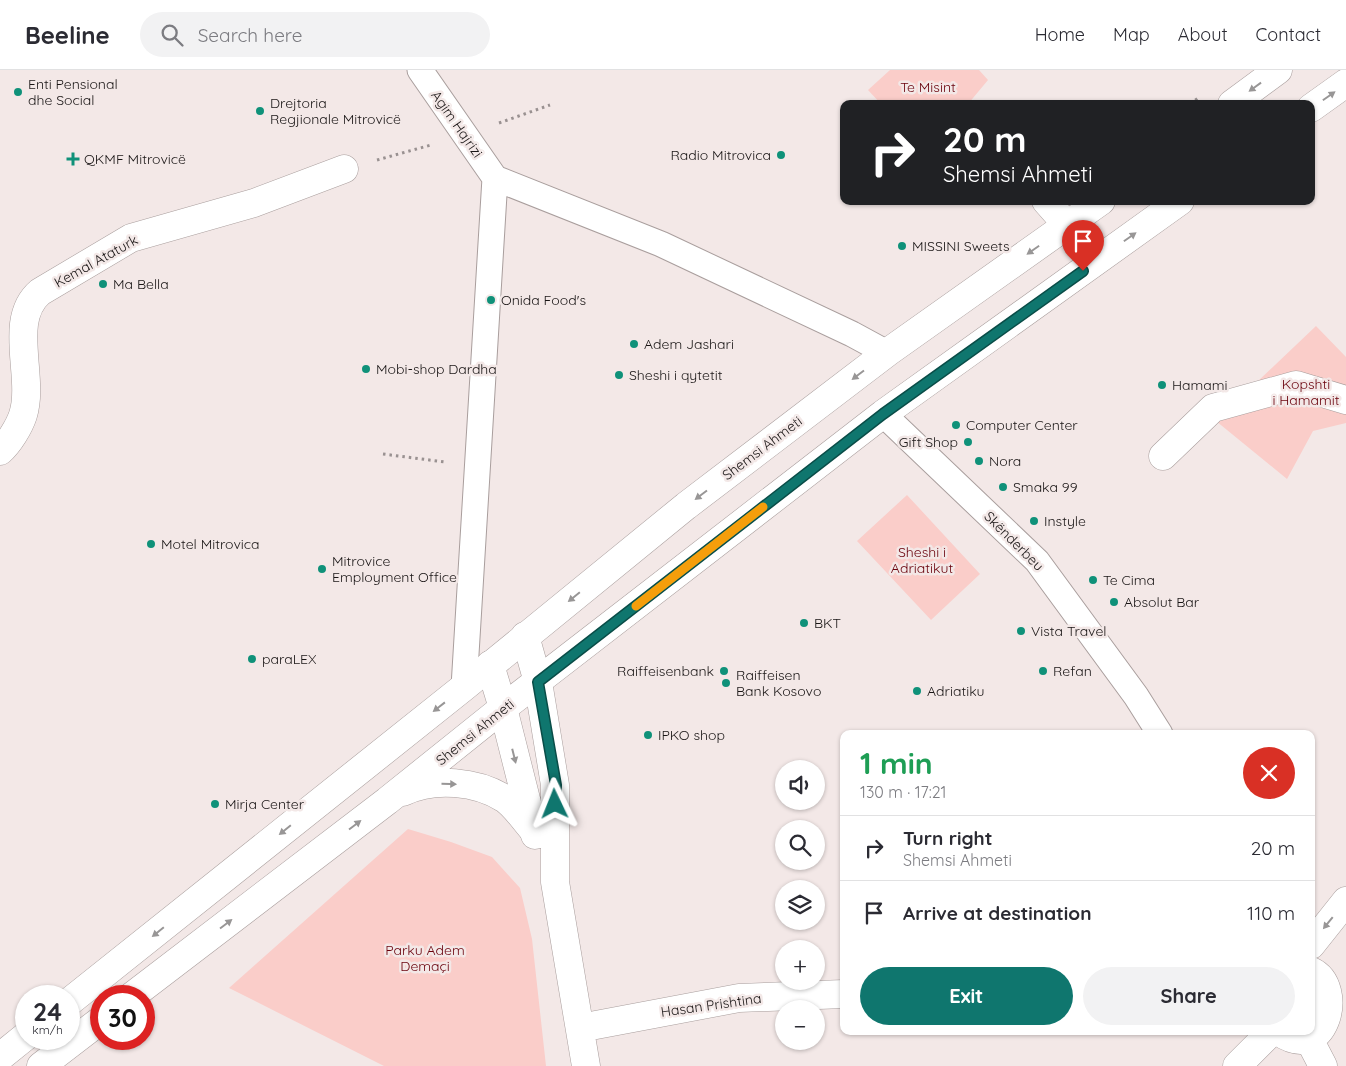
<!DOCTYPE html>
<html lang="en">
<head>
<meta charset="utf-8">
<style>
  :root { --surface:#fff; --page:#f2f2f3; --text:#2b2b33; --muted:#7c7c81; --line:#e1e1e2; --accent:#0f766e }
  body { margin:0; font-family:Quicksand,sans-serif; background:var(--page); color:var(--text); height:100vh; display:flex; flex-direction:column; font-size:19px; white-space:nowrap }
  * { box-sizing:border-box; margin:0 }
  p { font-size:16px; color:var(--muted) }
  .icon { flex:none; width:28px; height:28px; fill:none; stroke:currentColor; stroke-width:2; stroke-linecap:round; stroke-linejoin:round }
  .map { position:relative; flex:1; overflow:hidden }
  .sheet { position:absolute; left:840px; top:660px; width:475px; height:305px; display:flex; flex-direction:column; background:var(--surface); border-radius:10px; box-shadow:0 1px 4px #0004 }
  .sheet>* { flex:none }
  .banner { position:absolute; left:840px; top:30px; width:475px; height:105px; border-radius:10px; box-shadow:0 1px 4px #0004; background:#202124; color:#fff; overflow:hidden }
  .fabs { position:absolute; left:775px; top:690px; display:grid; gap:10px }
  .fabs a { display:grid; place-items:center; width:50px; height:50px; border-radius:50%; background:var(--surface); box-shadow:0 1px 4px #0004; font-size:25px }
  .speed { position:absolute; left:15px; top:915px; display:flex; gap:10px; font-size:25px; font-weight:700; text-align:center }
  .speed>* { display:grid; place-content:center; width:65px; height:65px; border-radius:50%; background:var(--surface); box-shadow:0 1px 4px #0004; line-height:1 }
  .speed small { font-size:12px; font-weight:400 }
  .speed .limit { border:8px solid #d22; background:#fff; color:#111 }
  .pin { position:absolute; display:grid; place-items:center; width:42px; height:42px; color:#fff; margin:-51px -21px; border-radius:50% 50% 50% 0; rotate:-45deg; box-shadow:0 0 5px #0007 }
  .pin .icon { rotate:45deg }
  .me { position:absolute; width:55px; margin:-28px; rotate:358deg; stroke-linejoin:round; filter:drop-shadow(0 0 4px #0008) }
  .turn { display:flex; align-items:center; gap:18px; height:105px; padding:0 20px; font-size:22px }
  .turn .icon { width:65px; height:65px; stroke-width:2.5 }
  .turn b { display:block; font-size:35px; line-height:42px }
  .round { display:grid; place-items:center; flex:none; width:52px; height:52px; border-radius:26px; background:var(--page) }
  .headline { display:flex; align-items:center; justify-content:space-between; height:85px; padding:0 20px }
  h1 { font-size:30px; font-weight:700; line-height:38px; color:#1e9e55 }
  .button { display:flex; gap:10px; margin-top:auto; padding:10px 20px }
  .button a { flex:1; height:58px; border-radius:30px; background:var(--accent); color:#fff; font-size:20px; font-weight:700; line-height:58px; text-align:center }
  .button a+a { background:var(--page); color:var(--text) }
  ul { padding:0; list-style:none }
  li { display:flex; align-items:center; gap:15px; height:65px; padding:0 20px; border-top:1px solid var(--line) }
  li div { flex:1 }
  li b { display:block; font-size:19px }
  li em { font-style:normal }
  header { display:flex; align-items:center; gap:30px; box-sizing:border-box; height:70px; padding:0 25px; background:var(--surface); border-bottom:1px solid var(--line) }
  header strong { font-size:24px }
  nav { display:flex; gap:28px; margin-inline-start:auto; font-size:18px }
  .search { width:350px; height:45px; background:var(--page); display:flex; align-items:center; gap:12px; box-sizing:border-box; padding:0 18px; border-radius:28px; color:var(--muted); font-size:19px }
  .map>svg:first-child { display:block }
  .green { fill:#facdc9 }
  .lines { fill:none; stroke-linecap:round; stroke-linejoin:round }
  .pedestrian-casing { stroke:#a99e9d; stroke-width:27 }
  .minor-casing { stroke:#a99e9d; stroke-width:29 }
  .tertiary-casing { stroke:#a99e9d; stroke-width:29 }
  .secondary-casing { stroke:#a99e9d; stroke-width:29 }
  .path { stroke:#999191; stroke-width:3; stroke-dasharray:2.5 4; stroke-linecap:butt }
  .pedestrian { stroke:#fff; stroke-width:25 }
  .minor { stroke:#fff; stroke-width:28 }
  .tertiary { stroke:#fff; stroke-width:28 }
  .secondary { stroke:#fff; stroke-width:28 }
  .oneway { fill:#989696 }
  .route-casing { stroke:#0a4d48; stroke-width:12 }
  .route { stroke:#0f766e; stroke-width:9 }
  .slow { stroke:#f59e0b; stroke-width:9 }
  .poi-dot { fill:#0f9179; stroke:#f3e8e7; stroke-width:2 }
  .labels { text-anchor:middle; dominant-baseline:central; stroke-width:5; stroke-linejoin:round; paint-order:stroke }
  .poi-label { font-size:14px; fill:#191515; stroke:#f3e8e7; text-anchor:start }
  .park-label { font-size:14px; fill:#69000b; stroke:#f3e8e7 }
  .street-label { font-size:14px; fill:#191515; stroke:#f3e8e7 }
</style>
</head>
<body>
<header>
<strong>Beeline</strong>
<div class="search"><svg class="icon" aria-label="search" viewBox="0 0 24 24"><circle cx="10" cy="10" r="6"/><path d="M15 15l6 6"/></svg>Search here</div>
<nav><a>Home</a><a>Map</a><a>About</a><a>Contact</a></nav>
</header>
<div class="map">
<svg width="1346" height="996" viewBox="0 0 1346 996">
  <rect width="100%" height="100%" fill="#f3e8e7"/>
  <path class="green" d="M890 0H979L988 10 968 34H881L868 20Z
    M1316 256 1346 287V353L1313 361 1287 409 1216 351Z
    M907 425 980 504 931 550 857 471Z
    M408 759 451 772 492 787 520 818 532 869 546 996H384L229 918Z"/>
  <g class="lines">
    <g class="pedestrian-casing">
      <path id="pedestrian" d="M420 0 495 108
        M495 108 661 174 852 264 887 283
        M883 344 1037 491 1136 626 1160 664
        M464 617 495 108"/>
    </g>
    <g class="minor-casing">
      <path id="minor" d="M1046 131 1068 156
        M0 381C9 373 19 357 23 345 35 307 7 250 40 222L131 168 254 133 344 99
        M1163 386 1213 338 1296 315 1346 330
        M525 566 538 612 555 715V812L586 996
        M490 595 503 638 535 765
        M580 958 739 928 844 924
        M1237 996 1272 961"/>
    </g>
    <g class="tertiary-casing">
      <path id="tertiary" d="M1311 875 1346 831
        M1278 961C1325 996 1346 917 1311 901
        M1310 971 1323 996"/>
    </g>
    <g class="secondary-casing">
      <path id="secondary" d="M1232 34 1278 0
        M1311 38 1346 13
        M403 722C434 707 477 711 505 729 516 737 525 751 534 761
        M132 926 387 731 503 638 883 344 1180 131
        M69 932 464 617 686 436 888 282 1101 131
        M0 987 26 966
        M41 996 101 950"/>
    </g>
    <path class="path" d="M1190 34 1198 28
      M499 53 550 35
      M377 90 431 75
      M383 384 445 392"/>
    <use href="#pedestrian" class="pedestrian"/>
    <use href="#minor" class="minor"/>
    <use href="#tertiary" class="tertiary"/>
    <use href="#secondary" class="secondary"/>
  </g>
  <defs><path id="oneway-solid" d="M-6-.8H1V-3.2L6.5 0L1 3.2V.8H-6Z" transform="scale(1.25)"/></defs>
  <g class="oneway">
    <use href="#oneway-solid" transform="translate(1255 17) rotate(144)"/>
    <use href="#oneway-solid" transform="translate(1329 26) rotate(-35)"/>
    <use href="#oneway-solid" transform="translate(1130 167) rotate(-35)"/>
    <use href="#oneway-solid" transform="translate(1033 180) rotate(145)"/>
    <use href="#oneway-solid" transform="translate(858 305) rotate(143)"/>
    <use href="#oneway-solid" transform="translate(701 425) rotate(143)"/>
    <use href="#oneway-solid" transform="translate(574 527) rotate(141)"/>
    <use href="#oneway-solid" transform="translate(439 637) rotate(142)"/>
    <use href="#oneway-solid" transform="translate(514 686) rotate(76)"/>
    <use href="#oneway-solid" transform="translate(449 714) rotate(1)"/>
    <use href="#oneway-solid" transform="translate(355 755) rotate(-37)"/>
    <use href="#oneway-solid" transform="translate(285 760) rotate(141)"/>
    <use href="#oneway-solid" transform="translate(1328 853) rotate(129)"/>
    <use href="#oneway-solid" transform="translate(226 854) rotate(-37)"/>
    <use href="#oneway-solid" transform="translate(158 862) rotate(141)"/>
  </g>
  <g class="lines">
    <g class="route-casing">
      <path id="route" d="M555 734 556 715 538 612 883 344 1083 201"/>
    </g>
    <use href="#route" class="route"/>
    <path class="slow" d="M636 536 763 437"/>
  </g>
  <g class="poi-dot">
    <circle cx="18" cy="22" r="5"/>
    <circle cx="260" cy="41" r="5"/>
    <circle cx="781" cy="85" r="5"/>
    <path d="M70.5 81.5h5v5h5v5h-5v5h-5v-5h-5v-5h5z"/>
    <circle cx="902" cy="176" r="5"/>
    <circle cx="103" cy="214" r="5"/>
    <circle cx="491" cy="230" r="5"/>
    <circle cx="634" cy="274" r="5"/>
    <circle cx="366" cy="299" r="5"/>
    <circle cx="619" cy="305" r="5"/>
    <circle cx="1162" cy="315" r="5"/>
    <circle cx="956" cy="355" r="5"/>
    <circle cx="968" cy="372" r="5"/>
    <circle cx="979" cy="391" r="5"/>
    <circle cx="1003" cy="417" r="5"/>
    <circle cx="1034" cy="451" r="5"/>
    <circle cx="151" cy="474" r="5"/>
    <circle cx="322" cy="499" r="5"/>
    <circle cx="1093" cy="510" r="5"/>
    <circle cx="1114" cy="532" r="5"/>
    <circle cx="804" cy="553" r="5"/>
    <circle cx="1021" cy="561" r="5"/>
    <circle cx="252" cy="589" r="5"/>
    <circle cx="724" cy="601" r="5"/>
    <circle cx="1043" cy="601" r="5"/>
    <circle cx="726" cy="613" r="5"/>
    <circle cx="917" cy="621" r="5"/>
    <circle cx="648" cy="665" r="5"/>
    <circle cx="215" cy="734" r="5"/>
  </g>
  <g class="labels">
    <g class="poi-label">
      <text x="28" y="14">Enti Pensional<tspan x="28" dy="16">dhe Social</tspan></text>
      <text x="270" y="33">Drejtoria<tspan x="270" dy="16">Regjionale Mitrovicë</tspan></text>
      <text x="771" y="85" text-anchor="end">Radio Mitrovica</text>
      <text x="84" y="89">QKMF Mitrovicë</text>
      <text x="912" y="176">MISSINI Sweets</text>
      <text x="113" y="214">Ma Bella</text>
      <text x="501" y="230">Onida Food's</text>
      <text x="644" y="274">Adem Jashari</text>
      <text x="376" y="299">Mobi-shop Dardha</text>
      <text x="629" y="305">Sheshi i qytetit</text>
      <text x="1172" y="315">Hamami</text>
      <text x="966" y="355">Computer Center</text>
      <text x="958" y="372" text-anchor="end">Gift Shop</text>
      <text x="989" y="391">Nora</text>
      <text x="1013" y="417">Smaka 99</text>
      <text x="1044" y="451">Instyle</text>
      <text x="161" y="474">Motel Mitrovica</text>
      <text x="332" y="491">Mitrovice<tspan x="332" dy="16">Employment Office</tspan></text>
      <text x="1103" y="510">Te Cima</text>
      <text x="1124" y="532">Absolut Bar</text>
      <text x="814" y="553">BKT</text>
      <text x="1031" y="561">Vista Travel</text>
      <text x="262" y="589">paraLEX</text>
      <text x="714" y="601" text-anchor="end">Raiffeisenbank</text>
      <text x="1053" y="601">Refan</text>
      <text x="736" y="605">Raiffeisen<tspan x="736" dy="16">Bank Kosovo</tspan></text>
      <text x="927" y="621">Adriatiku</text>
      <text x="658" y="665">IPKO shop</text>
      <text x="225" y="734">Mirja Center</text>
    </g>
    <g class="park-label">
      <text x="928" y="17">Te Misint</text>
      <text x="1306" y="314">Kopshti<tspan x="1306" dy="16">i Hamamit</tspan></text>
      <text x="922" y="482">Sheshi i<tspan x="922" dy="16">Adriatikut</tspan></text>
      <text x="425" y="880">Parku Adem<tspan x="425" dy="16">Demaçi</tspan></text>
    </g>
    <g class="street-label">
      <text transform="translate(457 54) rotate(55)">Agim Hajrizi</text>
      <text transform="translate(96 191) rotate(-29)">Kemal Ataturk</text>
      <text transform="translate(762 378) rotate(-37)">Shemsi Ahmeti</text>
      <text transform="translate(1014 471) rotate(45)">Skënderbeu</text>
      <text transform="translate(475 662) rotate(-39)">Shemsi Ahmeti</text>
      <text transform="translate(711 935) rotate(-8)">Hasan Prishtina</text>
    </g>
  </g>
</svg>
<div class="fabs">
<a><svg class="icon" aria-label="sound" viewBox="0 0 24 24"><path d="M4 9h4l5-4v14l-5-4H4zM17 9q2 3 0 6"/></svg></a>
<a><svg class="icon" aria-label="search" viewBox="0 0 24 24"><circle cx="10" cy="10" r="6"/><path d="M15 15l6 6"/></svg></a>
<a><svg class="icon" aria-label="layers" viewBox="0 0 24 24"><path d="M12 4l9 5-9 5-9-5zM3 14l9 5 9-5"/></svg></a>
<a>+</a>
<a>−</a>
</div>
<div class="speed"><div>24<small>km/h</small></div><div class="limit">30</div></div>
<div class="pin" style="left:1083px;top:201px;background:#d93025"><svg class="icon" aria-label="arrive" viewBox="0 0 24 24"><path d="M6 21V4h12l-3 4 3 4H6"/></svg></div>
<svg class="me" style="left:555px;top:734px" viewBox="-20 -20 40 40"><path d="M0-17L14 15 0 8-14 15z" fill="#0f766e" stroke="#fff" stroke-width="4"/></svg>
<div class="banner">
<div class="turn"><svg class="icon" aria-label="right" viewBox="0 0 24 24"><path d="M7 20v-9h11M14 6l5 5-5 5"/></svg><div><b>20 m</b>Shemsi Ahmeti</div></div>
</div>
<section class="sheet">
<div class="headline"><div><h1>1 min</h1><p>130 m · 17:21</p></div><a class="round" style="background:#d93025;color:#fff"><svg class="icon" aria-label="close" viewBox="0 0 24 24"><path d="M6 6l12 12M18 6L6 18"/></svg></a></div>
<ul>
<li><svg class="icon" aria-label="right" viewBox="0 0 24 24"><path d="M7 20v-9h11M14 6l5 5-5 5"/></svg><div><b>Turn right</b><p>Shemsi Ahmeti</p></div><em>20 m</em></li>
<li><svg class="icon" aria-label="arrive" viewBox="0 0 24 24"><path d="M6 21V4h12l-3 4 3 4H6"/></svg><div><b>Arrive at destination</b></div><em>110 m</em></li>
</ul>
<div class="button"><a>Exit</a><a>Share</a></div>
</section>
</div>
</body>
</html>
